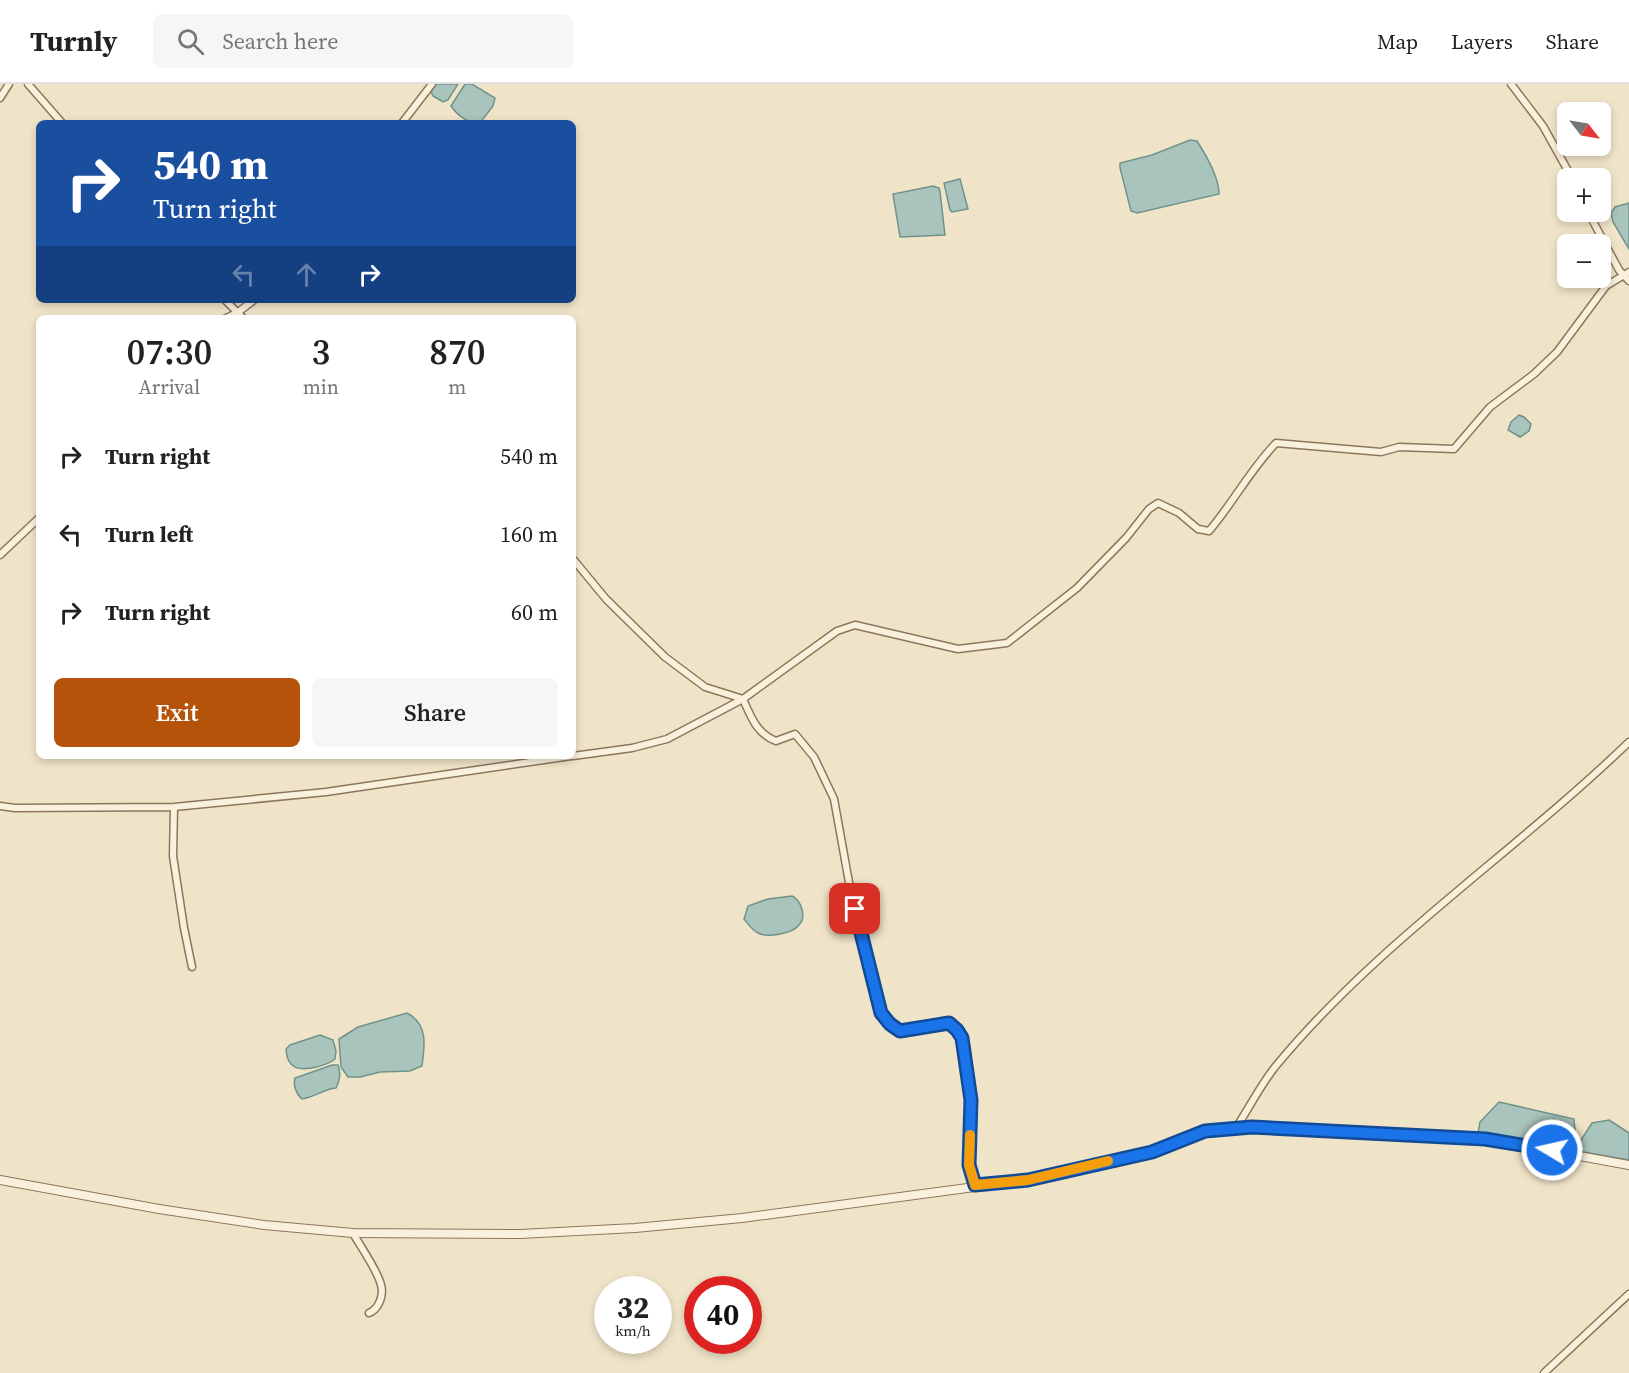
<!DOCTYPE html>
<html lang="en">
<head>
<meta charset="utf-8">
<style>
  :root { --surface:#fff; --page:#f6f6f6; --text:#222; --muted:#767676; --line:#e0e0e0; --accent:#b45309 }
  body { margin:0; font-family:"Source Serif 4",serif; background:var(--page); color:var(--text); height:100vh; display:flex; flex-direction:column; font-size:22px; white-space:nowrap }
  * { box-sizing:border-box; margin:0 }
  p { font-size:20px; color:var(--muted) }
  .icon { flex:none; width:33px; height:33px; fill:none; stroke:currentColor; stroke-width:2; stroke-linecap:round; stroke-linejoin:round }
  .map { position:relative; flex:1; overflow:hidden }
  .panel { position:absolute; left:36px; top:231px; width:540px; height:444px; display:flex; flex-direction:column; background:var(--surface); border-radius:9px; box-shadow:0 3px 9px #0003 }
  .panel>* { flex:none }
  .guide { position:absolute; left:36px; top:36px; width:540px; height:183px; border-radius:9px; box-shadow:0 3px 9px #0003; background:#1a4fa0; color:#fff; overflow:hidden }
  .needle { width:39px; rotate:121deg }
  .controls { position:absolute; left:1557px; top:18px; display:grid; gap:12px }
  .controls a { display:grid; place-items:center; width:54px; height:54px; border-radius:9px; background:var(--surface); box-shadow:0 3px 9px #0003; font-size:30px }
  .speed { position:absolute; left:594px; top:1192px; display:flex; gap:12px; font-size:30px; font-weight:700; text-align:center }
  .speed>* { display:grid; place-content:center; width:78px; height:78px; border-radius:50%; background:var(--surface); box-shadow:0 3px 9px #0003; line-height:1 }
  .speed small { font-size:15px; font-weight:400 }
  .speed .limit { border:9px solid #d22; background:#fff; color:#111 }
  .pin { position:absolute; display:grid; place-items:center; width:51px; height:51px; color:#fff; margin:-26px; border-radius:12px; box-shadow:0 3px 9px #0006 }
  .me { position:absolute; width:66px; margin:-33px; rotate:279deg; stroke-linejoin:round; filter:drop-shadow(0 0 4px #0008) }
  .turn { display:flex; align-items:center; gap:21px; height:126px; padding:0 18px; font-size:27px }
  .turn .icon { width:78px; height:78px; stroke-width:2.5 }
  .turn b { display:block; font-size:42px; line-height:51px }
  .lanes { display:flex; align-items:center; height:57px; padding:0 18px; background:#0003; justify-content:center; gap:30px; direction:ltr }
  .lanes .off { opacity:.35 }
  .eta { display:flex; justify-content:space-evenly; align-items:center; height:102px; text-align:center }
  .eta b { font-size:36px; font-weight:600; line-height:42px }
  .action { display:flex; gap:12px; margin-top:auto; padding:12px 18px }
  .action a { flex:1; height:69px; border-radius:9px; background:var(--accent); color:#fff; font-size:24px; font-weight:600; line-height:69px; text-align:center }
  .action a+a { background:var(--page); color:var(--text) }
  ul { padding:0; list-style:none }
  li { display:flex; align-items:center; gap:18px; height:78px; padding:0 18px }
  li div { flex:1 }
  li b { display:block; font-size:22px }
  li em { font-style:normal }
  header { display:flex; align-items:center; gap:36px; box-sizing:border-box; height:84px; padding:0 30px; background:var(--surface); border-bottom:2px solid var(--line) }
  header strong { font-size:28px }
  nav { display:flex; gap:33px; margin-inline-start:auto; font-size:21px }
  .search { width:420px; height:54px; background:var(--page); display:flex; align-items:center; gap:15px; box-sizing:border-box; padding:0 21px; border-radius:9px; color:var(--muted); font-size:22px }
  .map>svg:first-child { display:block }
  .water { fill:#a9c4bc; stroke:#6f938a; stroke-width:1.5 }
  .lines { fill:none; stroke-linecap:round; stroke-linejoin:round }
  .minor-casing { stroke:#8d765c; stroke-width:9 }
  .tertiary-casing { stroke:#8d765c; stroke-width:10 }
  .minor { stroke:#faf1dc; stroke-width:6 }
  .tertiary { stroke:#faf1dc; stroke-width:8 }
  .route-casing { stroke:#114b97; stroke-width:15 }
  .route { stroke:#1a73e8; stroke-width:10 }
  .slow { stroke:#f59e0b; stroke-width:10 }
</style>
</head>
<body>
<header>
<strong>Turnly</strong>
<div class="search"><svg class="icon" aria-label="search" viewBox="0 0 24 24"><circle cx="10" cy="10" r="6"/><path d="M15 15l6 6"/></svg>Search here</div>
<nav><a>Map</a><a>Layers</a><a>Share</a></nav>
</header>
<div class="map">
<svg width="1629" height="1289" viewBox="0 0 1629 1289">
  <rect width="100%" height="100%" fill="#f0e4c8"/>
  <path class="water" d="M436 0H458L448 16 443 18 433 12 431 8Z
    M465 0H472L495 14 493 22 480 39C468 39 458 32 451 22Z
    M1190 56 1197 57C1206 71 1219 94 1219 110L1137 129 1131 127 1120 84V79L1152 71Z
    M960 95 968 125 952 128 950 126 944 99Z
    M933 102 939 104 940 108 945 151 900 153 893 110Z
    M1629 119V165L1613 138 1611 129 1615 123Z
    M1519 331 1524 333 1531 340 1529 347 1520 353 1508 346 1511 338Z
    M792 812C801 816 807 833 799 841 792 850 767 854 758 849 752 846 748 840 744 835L748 822 768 815Z
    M407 929C428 940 425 961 422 982L410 987 380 988 360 993H348L341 983 339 955 358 943Z
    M320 951 333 956 336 967 335 975C329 980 323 981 317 983 300 987 287 986 286 965L290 961Z
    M332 981H338C341 990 340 996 336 1004 324 1005 315 1013 302 1015 296 1010 293 1001 295 994Z
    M1499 1018 1574 1035 1575 1047 1565 1063 1478 1049 1480 1038Z
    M1609 1036 1629 1049V1076L1578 1067 1581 1056 1592 1039Z"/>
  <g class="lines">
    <g class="minor-casing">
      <path id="minor" d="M28 0 62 39
        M1511 0 1543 42 1572 94
        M0 14 9 0
        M402 39 432 0
        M1588 128 1619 186 1629 197
        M225 216 243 234
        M226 234 237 229 254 216
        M0 471 39 434
        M573 475 606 515 665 573 705 603 743 615C751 633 757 650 776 657L795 650 814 673 834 715 850 804 881 929 890 940 900 947 949 939 957 946 962 954 971 1016 969 1081 975 1101
        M573 672 632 664 667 655 743 615 837 547 855 541 958 565 1007 559 1077 504 1126 454 1149 425 1158 419 1179 429 1198 445 1209 447C1233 419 1250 386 1276 359L1381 368 1399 363 1454 365 1490 323 1534 290 1557 268 1606 202 1629 188
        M0 722 15 724 174 723 326 708 571 672
        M174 723 173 772 184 844 192 883
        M1236 1044C1249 1024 1260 1002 1275 983 1377 859 1514 769 1629 658
        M353 1149C360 1162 378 1187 381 1201 384 1211 379 1225 369 1229
        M1544 1289 1629 1210"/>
    </g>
    <g class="tertiary-casing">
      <path id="tertiary" d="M0 1096 159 1125 264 1141 353 1149 520 1150 635 1144 742 1134 1028 1096 1152 1068 1205 1047 1252 1043 1485 1055 1629 1081"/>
    </g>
    <use href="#minor" class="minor"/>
    <use href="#tertiary" class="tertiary"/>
  </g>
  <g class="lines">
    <g class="route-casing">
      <path id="route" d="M855 825 881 929 890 940 900 947 949 939 957 946 962 954 971 1016 969 1081 975 1101 1028 1096 1152 1068 1205 1047 1252 1043 1485 1055 1552 1066"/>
    </g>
    <use href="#route" class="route"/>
    <path class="slow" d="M970 1051 969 1081 975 1101 1028 1096 1108 1077"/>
  </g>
</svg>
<div class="controls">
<a><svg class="needle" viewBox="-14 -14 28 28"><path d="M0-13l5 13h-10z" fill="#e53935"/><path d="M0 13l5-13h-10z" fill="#767676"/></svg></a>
<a>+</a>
<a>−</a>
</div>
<div class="speed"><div>32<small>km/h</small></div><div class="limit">40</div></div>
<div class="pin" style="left:855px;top:825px;background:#d93025"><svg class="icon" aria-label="arrive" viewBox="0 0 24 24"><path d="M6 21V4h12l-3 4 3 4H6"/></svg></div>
<svg class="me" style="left:1552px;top:1066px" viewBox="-20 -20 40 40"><circle r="17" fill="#1a73e8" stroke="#fff" stroke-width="3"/><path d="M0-11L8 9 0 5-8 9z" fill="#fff"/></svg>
<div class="guide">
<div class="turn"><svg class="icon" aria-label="right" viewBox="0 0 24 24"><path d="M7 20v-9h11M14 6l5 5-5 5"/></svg><div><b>540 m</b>Turn right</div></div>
<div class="lanes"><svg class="icon off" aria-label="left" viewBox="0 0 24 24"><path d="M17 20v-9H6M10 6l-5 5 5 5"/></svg><svg class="icon off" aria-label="ahead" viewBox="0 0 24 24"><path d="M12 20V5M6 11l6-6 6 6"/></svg><svg class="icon" aria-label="right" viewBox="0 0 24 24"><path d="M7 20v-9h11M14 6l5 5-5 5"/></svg></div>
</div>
<section class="panel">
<div class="eta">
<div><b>07:30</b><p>Arrival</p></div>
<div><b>3</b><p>min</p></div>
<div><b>870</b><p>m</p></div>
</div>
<ul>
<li><svg class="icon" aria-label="right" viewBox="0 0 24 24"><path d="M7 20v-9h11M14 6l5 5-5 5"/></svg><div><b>Turn right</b></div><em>540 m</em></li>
<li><svg class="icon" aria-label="left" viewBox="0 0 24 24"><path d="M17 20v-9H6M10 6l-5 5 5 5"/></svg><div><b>Turn left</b></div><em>160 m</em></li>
<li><svg class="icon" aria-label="right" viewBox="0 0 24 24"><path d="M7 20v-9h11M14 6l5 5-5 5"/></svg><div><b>Turn right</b></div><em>60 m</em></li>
</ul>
<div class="action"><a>Exit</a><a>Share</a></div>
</section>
</div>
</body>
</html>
